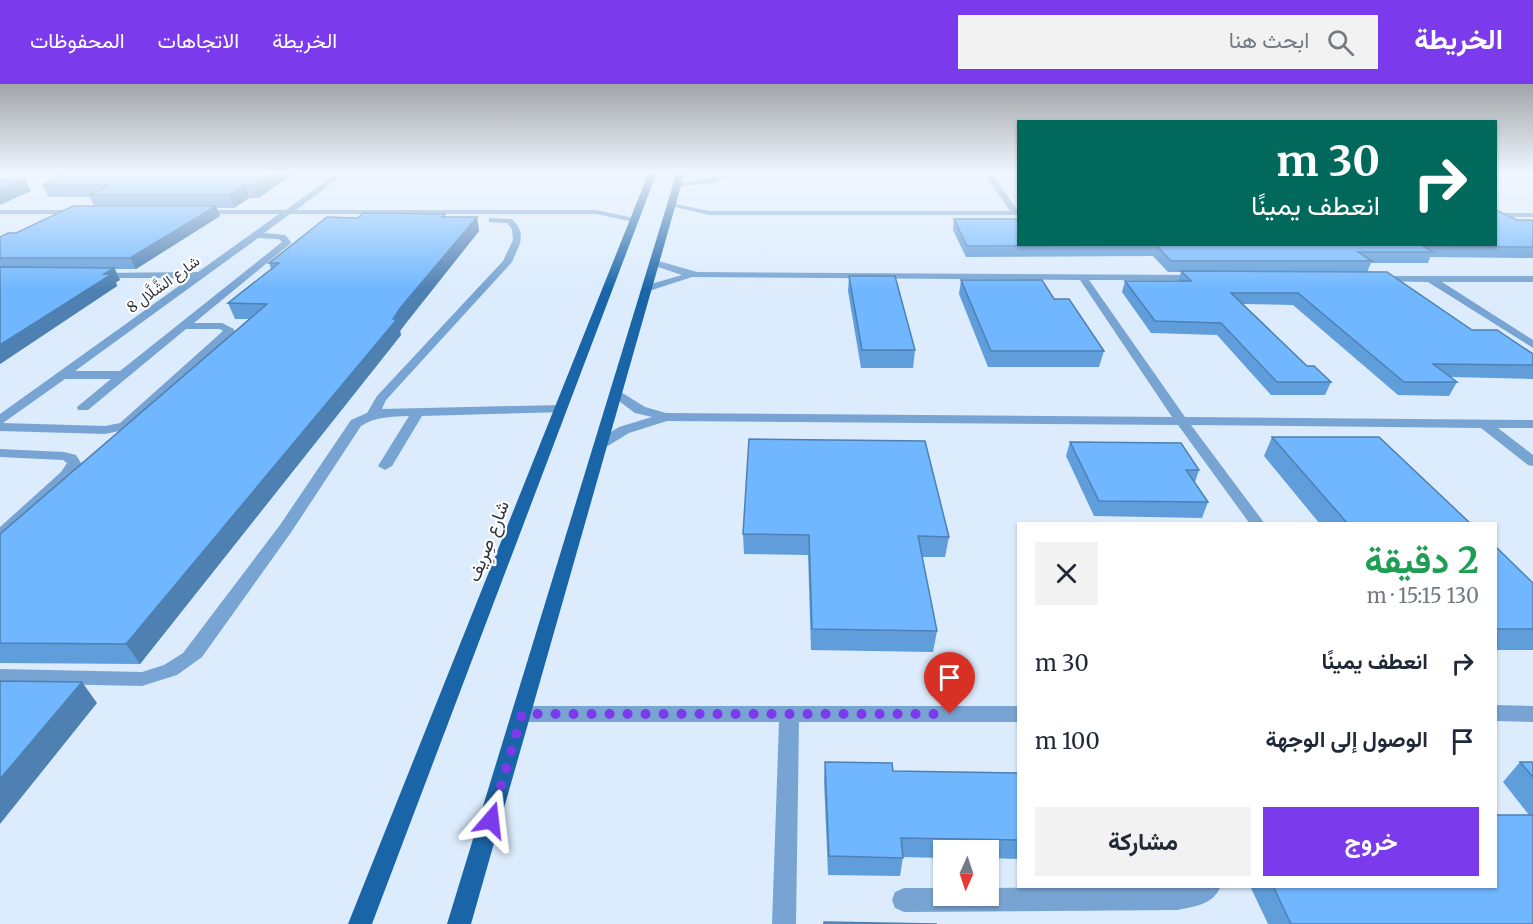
<!DOCTYPE html>
<html lang="ar">
<head>
<meta charset="utf-8">
<style>
  :root { --surface:#fff; --page:#f2f2f3; --text:#1f2937; --muted:#747a83; --accent:#7c3aed }
  body { margin:0; font-family:Merriweather,Vazirmatn,serif; background:var(--page); color:var(--text); direction:rtl; height:100vh; display:flex; flex-direction:column; font-size:22px; white-space:nowrap }
  * { box-sizing:border-box; margin:0 }
  p { font-size:20px; color:var(--muted) }
  .icon { flex:none; width:33px; height:33px; fill:none; stroke:currentColor; stroke-width:2; stroke-linecap:round; stroke-linejoin:round }
  .map { position:relative; flex:1; overflow:hidden; direction:ltr }
  .details { position:absolute; left:1017px; top:438px; width:480px; height:366px; display:flex; flex-direction:column; background:var(--surface); border-radius:0px; box-shadow:0 2px 4px #0004; direction:rtl }
  .details>* { flex:none }
  .guide { position:absolute; left:1017px; top:36px; width:480px; height:126px; border-radius:0px; box-shadow:0 2px 4px #0004; direction:rtl; background:#00695c; color:#fff; overflow:hidden }
  .needle { width:39px; rotate:183deg }
  .controls { position:absolute; left:933px; top:756px; display:grid; gap:12px }
  .controls a { display:grid; place-items:center; width:66px; height:66px; border-radius:0px; background:var(--surface); box-shadow:0 2px 4px #0004; font-size:30px }
  .pin { position:absolute; display:grid; place-items:center; width:51px; height:51px; color:#fff; margin:-62px -26px; border-radius:50% 50% 50% 0; rotate:-45deg; box-shadow:0 0 6px #0007 }
  .pin .icon { rotate:45deg }
  .me { position:absolute; width:66px; margin:-33px; rotate:17deg; stroke-linejoin:round; filter:drop-shadow(0 0 4px #0008) }
  .turn { display:flex; align-items:center; gap:21px; height:126px; padding:0 18px; font-size:27px }
  .turn .icon { width:78px; height:78px; stroke-width:2.5 }
  .turn b { display:block; font-size:42px; line-height:51px }
  .round { display:grid; place-items:center; flex:none; width:63px; height:63px; border-radius:0px; background:var(--page) }
  .head { display:flex; align-items:center; justify-content:space-between; height:102px; padding:0 18px }
  h1 { font-size:36px; font-weight:700; line-height:45px; color:#1e9e55 }
  .action { display:flex; gap:12px; margin-top:auto; padding:12px 18px }
  .action a { flex:1; height:69px; border-radius:0px; background:var(--accent); color:#fff; font-size:24px; font-weight:700; line-height:69px; text-align:center }
  .action a+a { background:var(--page); color:var(--text) }
  ul { padding:0; list-style:none }
  li { display:flex; align-items:center; gap:18px; height:78px; padding:0 18px }
  li div { flex:1 }
  li b { display:block; font-size:22px }
  li em { font-style:normal }
  header { display:flex; align-items:center; gap:36px; box-sizing:border-box; height:84px; padding:0 30px; background:var(--accent); color:#fff }
  header strong { font-size:28px }
  nav { display:flex; gap:33px; margin-inline-start:auto; font-size:21px }
  .search { width:420px; height:54px; background:var(--page); display:flex; align-items:center; gap:15px; box-sizing:border-box; padding:0 21px; border-radius:0px; color:var(--muted); font-size:22px }
  .map>svg:first-child { display:block }
  .lines { fill:none; stroke-linecap:round; stroke-linejoin:round }
  .minor { fill:#77a4d2; fill-rule:evenodd }
  .major { fill:#1a65a7; fill-rule:evenodd }
  .wall { fill:#609ddb }
  .shaded-wall { fill:#4e80b2 }
  .building { fill:#70b7ff; stroke:#4e80b2; stroke-width:1.5 }
  .route { stroke:#7c3aed; stroke-width:10; stroke-dasharray:0 18 }
  .labels { text-anchor:middle; dominant-baseline:central; stroke-width:4.5; stroke-linejoin:round; paint-order:stroke }
  .far-street-label { font-size:15px; fill:#2d333a; stroke:#fff }
  .street-label { font-size:18px; fill:#2d333a; stroke:#fff }
</style>
</head>
<body>
<header>
<strong>الخريطة</strong>
<div class="search"><svg class="icon" aria-label="search" viewBox="0 0 24 24"><circle cx="10" cy="10" r="6"/><path d="M15 15l6 6"/></svg>ابحث هنا</div>
<nav><a>الخريطة</a><a>الاتجاهات</a><a>المحفوظات</a></nav>
</header>
<div class="map">
<svg width="1533" height="840" viewBox="0 0 1533 840">
  <rect width="100%" height="100%" fill="#dcecfd"/>
  <g class="lines">
    <path class="minor" d="M338 88H347L296 126H596L638 135 634 138 596 130H290L264 149 285 151 291 158 290 160 194 239H222L234 245V249L129 345 105 350 0 347V330L190 194H97L94 193V189L198 188 279 130H195V126H286ZM258 154 279 155 282 158 120 287H75ZM186 245H220L223 247 120 339 105 342 3 339 65 295H111L77 323 78 326H88Z
      M723 88H733L713 99 677 102 673 100 708 95Z
      M983 88H991L1018 127V131H709L667 121 671 119 709 127H1010Z
      M0 126H81L85 128 81 130H0Z
      M1496 129H1533V133H1496Z
      M489 134 512 135C528 151 519 161 512 178L386 316 382 325 560 321 566 325 565 328 422 332 392 382 385 386 378 382 409 332C391 333 377 332 361 342L292 447 202 573 177 591 142 602 0 599V585L142 588 164 581 183 569 280 441 351 336 367 329 377 312 503 177 513 156 512 145 507 139 489 138Z
      M655 176 697 188 1197 191 1202 194 1200 196H1089L1185 333 1533 336V344H1498L1533 371V382L1528 381 1481 344 1191 341 1265 440H1250L1178 341 667 337 629 349 606 363H596L594 360 596 357 619 343 652 333 635 329 612 312 610 309 612 306 616 305 645 323 666 329 1172 333 1080 196 692 193 652 206H644V202L682 191 652 181V177Z
      M1377 192H1533V198H1442L1533 256V264L1428 198 1374 197 1372 195Z
      M0 365 64 368 76 371 81 379 72 394 6 455 0 456V443L61 388 67 379 63 376 0 373Z
      M1496 621 1533 622V638L1496 637Z
      M522 622H1018V638H799L796 840H772L779 638H522L515 636 512 630 515 624Z
      M1221 802C1213 821 1195 822 1178 826L904 828 895 824 892 816 895 808 904 804H944V812H988V804Z"/>
    <path class="major" d="M649 88H657L372 840H348Z
      M677 88H685L471 840H447Z"/>
  </g>
  <path class="wall" d="M297 88 258 114H249L234 124H217L220 132 136 185H115L120 196 116 198 117 202 0 280V153L16 149 94 122 90 113H49L42 101Z
    M445 130 446 133H477L479 147 406 239 400 247 401 251 140 580 0 579V450L249 235H235L228 219 271 185 269 179 358 134Z
    M954 135 1533 136V174L1430 173 1428 179H1371L1367 188 1472 246 1533 270V295L1450 293 1457 298 1449 312 1398 311 1293 221 1243 220 1307 282 1331 298 1325 311H1271L1217 251 1151 249 1122 208 1125 197H1178L1181 188H1168L1153 172 966 173 953 146Z
    M849 192 915 266 913 284H861L848 207Z
    M961 196 1054 215 1104 267 1099 283H988L959 210Z
    M1272 353 1471 440H1320L1264 372Z
    M1070 358 1199 386 1195 398 1208 418 1202 434 1094 432 1066 372Z
    M743 450 949 453 945 473H922L937 547 933 568 811 566 808 471 744 470Z
    M1496 463 1533 499V566H1496Z
    M825 678 893 687 1018 689V775L988 774V766H944V774L903 773 900 792 828 791 824 697Z
    M1520 678H1533V840H1268L1250 802H1496L1529 731 1503 698Z"/>
  <path class="shaded-wall" d="M274 88H297L258 114 253 101Z
    M25 96 31 107 0 121V106Z
    M245 101 249 114 234 124 229 111Z
    M216 122 220 132 136 185 130 174Z
    M477 133 479 147 406 239 400 247 401 251 140 580 126 560 393 235 401 223Z
    M114 184 120 196 116 198 117 202 0 280V261Z
    M82 598 97 619 0 740V695Z"/>
  <path class="building" d="M69 88H274L253 101H245L229 111H89L110 101H42Z
    M0 96H25L0 106Z
    M73 122H216L130 174H0V153L8 149H16Z
    M1496 126 1517 136H1533V163L1423 162 1433 168H1358L1372 177H1171L1156 161 967 162 954 135H1018V160H1496Z
    M363 129 445 130 442 133H477L401 223 393 235H397L126 560 0 559V450L267 220 228 219 279 179H269L327 133 358 134Z
    M0 183 114 184 104 190H112L0 261Z
    M1181 187 1387 188 1472 246H1497L1533 270V281L1433 280 1457 298H1404L1298 209H1231L1307 282H1314L1331 298H1277L1221 239 1155 237 1125 197H1191Z
    M849 192H895L915 266H862Z
    M961 196H1042L1054 215H1069L1104 267H991Z
    M1272 353H1379L1471 440H1348Z
    M749 355 925 357 949 453 918 452 937 547 812 545 809 451 743 450Z
    M1070 358 1181 359 1199 386H1186L1208 418 1099 417Z
    M1496 463 1533 499V545H1496Z
    M0 597 82 598 0 695Z
    M825 678 892 679 893 687 1018 689V756L901 754 903 774 829 772Z
    M1520 678H1533V693Z
    M1496 731H1533V840H1291L1273 802H1496Z
    M824 838 937 840H824Z"/>
  <linearGradient id="sky" x2="0" y2="1"><stop stop-color="#a2a5a8"/><stop offset="0.43" stop-color="#eff6fe"/><stop offset="1" stop-color="#eff6fe" stop-opacity="0"/></linearGradient>
  <rect width="1533" height="206" fill="url(#sky)"/>
  <g class="lines">
    <path class="route" d="M491 736 522 630H950"/>
  </g>
  <g class="labels">
    <g class="far-street-label">
      <text transform="translate(163 200) rotate(-36)">شارع الشَّلَّال 8</text>
    </g>
    <g class="street-label">
      <text transform="translate(488 457) rotate(-69)">شارع صِرِيف</text>
    </g>
  </g>
</svg>
<div class="controls">
<a><svg class="needle" viewBox="-14 -14 28 28"><path d="M0-13l5 13h-10z" fill="#e53935"/><path d="M0 13l5-13h-10z" fill="#747a83"/></svg></a>
</div>
<div class="pin" style="left:950px;top:630px;background:#d93025"><svg class="icon" aria-label="arrive" viewBox="0 0 24 24"><path d="M6 21V4h12l-3 4 3 4H6"/></svg></div>
<svg class="me" style="left:491px;top:736px" viewBox="-20 -20 40 40"><path d="M0-17L14 15 0 8-14 15z" fill="#7c3aed" stroke="#fff" stroke-width="4"/></svg>
<div class="guide">
<div class="turn"><svg class="icon" aria-label="right" viewBox="0 0 24 24"><path d="M7 20v-9h11M14 6l5 5-5 5"/></svg><div><b>30 m</b>انعطف يمينًا</div></div>
</div>
<section class="details">
<div class="head"><div><h1>2 دقيقة</h1><p>130 m · 15:15</p></div><a class="round"><svg class="icon" aria-label="close" viewBox="0 0 24 24"><path d="M6 6l12 12M18 6L6 18"/></svg></a></div>
<ul>
<li><svg class="icon" aria-label="right" viewBox="0 0 24 24"><path d="M7 20v-9h11M14 6l5 5-5 5"/></svg><div><b>انعطف يمينًا</b></div><em>30 m</em></li>
<li><svg class="icon" aria-label="arrive" viewBox="0 0 24 24"><path d="M6 21V4h12l-3 4 3 4H6"/></svg><div><b>الوصول إلى الوجهة</b></div><em>100 m</em></li>
</ul>
<div class="action"><a>خروج</a><a>مشاركة</a></div>
</section>
</div>
</body>
</html>
